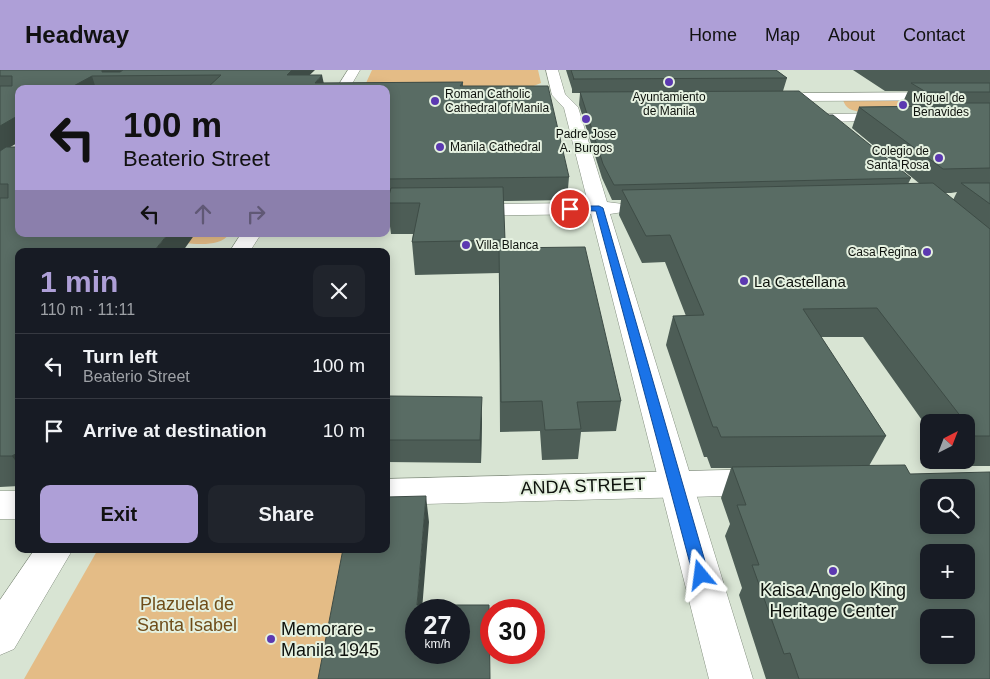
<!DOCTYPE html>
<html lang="en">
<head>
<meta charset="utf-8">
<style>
  :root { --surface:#171b24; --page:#20242c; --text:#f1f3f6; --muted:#9ea1a6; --line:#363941; --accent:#ae9fd7 }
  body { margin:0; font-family:Helvetica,sans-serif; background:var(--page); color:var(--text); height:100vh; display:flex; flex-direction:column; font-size:19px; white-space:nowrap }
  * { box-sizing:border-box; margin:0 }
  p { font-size:16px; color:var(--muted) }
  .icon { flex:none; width:28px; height:28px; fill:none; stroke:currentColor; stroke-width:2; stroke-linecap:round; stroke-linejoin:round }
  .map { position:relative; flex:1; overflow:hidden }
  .panel { position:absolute; left:15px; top:178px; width:375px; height:305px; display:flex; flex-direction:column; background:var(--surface); border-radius:10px; box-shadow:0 2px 12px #0003 }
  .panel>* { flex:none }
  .top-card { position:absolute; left:15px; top:15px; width:375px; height:152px; border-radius:10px; box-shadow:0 2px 12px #0003; background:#ae9fd7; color:#111; overflow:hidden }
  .needle { width:32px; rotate:42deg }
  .tools { position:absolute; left:920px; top:344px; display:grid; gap:10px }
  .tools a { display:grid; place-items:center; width:55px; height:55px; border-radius:10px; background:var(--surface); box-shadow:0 2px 12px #0003; font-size:25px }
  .speed { position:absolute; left:405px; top:529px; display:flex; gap:10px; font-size:25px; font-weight:700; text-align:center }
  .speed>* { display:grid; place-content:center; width:65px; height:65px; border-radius:50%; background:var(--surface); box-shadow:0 2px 12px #0003; line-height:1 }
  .speed small { font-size:12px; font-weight:400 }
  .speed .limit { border:8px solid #d22; background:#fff; color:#111 }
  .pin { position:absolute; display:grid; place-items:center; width:42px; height:42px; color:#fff; margin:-21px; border:2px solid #fff; border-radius:50%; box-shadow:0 1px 5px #0007 }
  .me { position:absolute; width:55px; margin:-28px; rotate:344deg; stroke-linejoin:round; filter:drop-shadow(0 0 4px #0008) }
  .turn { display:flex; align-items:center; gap:18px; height:105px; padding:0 25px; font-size:22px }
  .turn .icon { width:65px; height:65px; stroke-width:2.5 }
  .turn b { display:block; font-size:35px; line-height:42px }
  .lanes { display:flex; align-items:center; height:48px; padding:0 25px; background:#0003; justify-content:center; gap:25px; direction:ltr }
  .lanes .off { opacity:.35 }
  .round { display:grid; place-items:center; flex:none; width:52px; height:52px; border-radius:10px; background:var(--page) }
  .headline { display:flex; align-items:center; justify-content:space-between; height:85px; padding:0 25px }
  h1 { font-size:30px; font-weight:700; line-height:38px; color:var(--accent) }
  .primary-button { display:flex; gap:10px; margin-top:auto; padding:10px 25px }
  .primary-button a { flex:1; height:58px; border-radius:10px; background:var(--accent); color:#111; font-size:20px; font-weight:700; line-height:58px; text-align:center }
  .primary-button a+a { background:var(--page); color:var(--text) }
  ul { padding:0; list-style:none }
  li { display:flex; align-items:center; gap:15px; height:65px; padding:0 25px; border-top:1px solid var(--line) }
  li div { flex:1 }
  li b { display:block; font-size:19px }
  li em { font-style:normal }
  header { display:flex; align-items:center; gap:30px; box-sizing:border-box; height:70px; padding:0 25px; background:var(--accent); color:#111 }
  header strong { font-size:24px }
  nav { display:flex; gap:28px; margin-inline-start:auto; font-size:18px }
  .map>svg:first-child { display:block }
  .green { fill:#e4bc86 }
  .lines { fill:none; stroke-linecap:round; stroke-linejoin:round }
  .pedestrian-casing { stroke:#859081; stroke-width:1 }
  .minor-casing { stroke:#859081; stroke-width:1 }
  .tertiary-casing { stroke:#859081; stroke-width:1 }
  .pedestrian { fill:#fff; fill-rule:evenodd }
  .minor { fill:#fff; fill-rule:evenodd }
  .tertiary { fill:#fff; fill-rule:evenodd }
  .wall { fill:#4d5d56; fill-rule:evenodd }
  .shaded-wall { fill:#3e4c46 }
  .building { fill:#596c64; stroke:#3e4c46; fill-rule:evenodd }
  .route { fill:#1a73e8; stroke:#114b97 }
  .poi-dot { fill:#5c39b1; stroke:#e5f1e0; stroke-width:2 }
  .labels { text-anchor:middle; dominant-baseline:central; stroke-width:4; stroke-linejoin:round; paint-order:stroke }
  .far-poi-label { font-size:12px; fill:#0e120d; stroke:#e5f1e0; text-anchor:start }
  .poi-label { font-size:15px; fill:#0e120d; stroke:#e5f1e0; text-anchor:start }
  .near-street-label { font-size:18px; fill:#0e120d; stroke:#e5f1e0 }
  .near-poi-label { font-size:18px; fill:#0e120d; stroke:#e5f1e0 }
  .near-park-label { font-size:18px; fill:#6f4d19; stroke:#e5f1e0 }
</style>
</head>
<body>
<header>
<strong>Headway</strong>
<nav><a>Home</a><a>Map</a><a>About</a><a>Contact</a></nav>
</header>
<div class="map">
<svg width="990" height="609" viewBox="0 0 990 609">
  <rect width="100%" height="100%" fill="#d8e4d3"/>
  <path class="green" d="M372 0H538L541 13 531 17H376L366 13Z
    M990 29 860 42C851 40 846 39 843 30Z
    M183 164H229C221 177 197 174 184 173Z
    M101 479H349L326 609H24L97 481Z"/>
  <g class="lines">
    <g class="pedestrian-casing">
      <path id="pedestrian" d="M348 0H360L349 19H336Z
        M990 22V30L803 31 796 27 803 23Z
        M893 43 898 44 900 47 898 50 827 52 822 51 820 48 822 45 827 44Z
        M241 164H261L250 181H230Z
        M35 479H73L14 579 0 585V530Z"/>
    </g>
    <g class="minor-casing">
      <path id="minor" d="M546 0H558L565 24 578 37 607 132 623 134 625 138 623 142 610 144 753 609H709L591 144 467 146 460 144 457 140 460 136 467 134 588 133 564 38 552 25Z"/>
    </g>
    <g class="tertiary-casing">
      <path id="tertiary" d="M764 399 776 403 781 412 776 421 764 425 386 435V409Z
        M0 421H19V449H0Z"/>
    </g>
    <use href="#pedestrian" class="pedestrian"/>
    <use href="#minor" class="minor"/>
    <use href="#tertiary" class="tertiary"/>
  </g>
  <path class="wall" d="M0 0 310 5 324 13 463 12V16L569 107 567 130 503 131 505 178 621 331 616 361 581 362 578 389 542 390 540 361 500 362 499 203 415 205 412 172 413 164H391L387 133H386V19H19L9 77 19 181V416L0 417Z
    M566 0H776L787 8 783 21 829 45 911 108 908 114H920L852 58 859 37 910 36 903 32 908 21H885L853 0H990V396H954L949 390H966V352H929V360L863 267H821L886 366 869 396 990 609H766L739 525 742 518 725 466 730 454 721 428 731 398H711L707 387H704L666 275 673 246H686L665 192 642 193 619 145 621 130H612L602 108 579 35 580 23H572V19ZM957 122 953 130 944 123H951Z
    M386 341 482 349 481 393 386 392Z"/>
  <path class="shaded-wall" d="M102 0H133L125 6 102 2Z
    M292 0H315L295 19 287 5Z
    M322 5 325 19 315 13Z
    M92 6 96 19H68Z
    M19 45V72L0 83V56Z
    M168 164H195L183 181H154Z
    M482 327V349L481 393 480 370Z
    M19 382V396L12 386Z
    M426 426 429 452 422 540 417 535Z"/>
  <path class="building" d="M0 0H102V2H120L123 0H292L287 5H322L315 13 463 12 460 16H548L569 107 386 109V19H206L221 5 92 6 68 19H19V45L0 56V16H12V6H0Z
    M571 0H776L787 8 573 9H574Z
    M911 13H990V22H926Z
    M799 21 829 45H833L911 108 614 115 603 94 580 22Z
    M945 33H990V98L943 99 859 37 950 36Z
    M6 77H19V164H168L154 181H19V382L12 386H0V128H8V114H0V81Z
    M933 113 990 159V366H975L966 354V352H965L877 238 803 239 886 366 721 367 717 357H713L673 246 704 245 670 165 646 166 622 120Z
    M961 113H990V134Z
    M503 117 505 170 412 172 420 133H387L391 118Z
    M585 177 621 331 577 332 581 359 545 360 542 331 501 332 499 178Z
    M389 326 482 327 480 370H386V341Z
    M905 395 910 404 990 402V609H799L790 583 784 584 752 495H759L737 435H746L732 397ZM929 418H966V455H929ZM929 482H966V520H929ZM929 548H966V585H929Z
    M426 426 417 535H489L490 609H318L343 479H386V427ZM416 540H459V582H416Z"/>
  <path class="route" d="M570 136H599L603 138 709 505 706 510 701 512 695 510 693 505 596 141 568 140 566 139Z"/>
  <g class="poi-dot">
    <circle cx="669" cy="12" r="5"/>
    <circle cx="435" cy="31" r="5"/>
    <circle cx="903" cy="35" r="5"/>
    <circle cx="586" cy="49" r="5"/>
    <circle cx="440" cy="77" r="5"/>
    <circle cx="939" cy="88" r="5"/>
    <circle cx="466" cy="175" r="5"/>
    <circle cx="927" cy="182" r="5"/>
    <circle cx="744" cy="211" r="5"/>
    <circle cx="833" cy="501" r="5"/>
    <circle cx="271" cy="569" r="5"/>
  </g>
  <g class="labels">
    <g class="far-poi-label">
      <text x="445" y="24">Roman Catholic<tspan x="445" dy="14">Cathedral of Manila</tspan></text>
      <text x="669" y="27" text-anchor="middle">Ayuntamiento<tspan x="669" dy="14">de Manila</tspan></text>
      <text x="913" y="28">Miguel de<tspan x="913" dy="14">Benavides</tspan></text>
      <text x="586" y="64" text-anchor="middle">Padre Jose<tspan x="586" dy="14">A. Burgos</tspan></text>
      <text x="450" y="77">Manila Cathedral</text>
      <text x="929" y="81" text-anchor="end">Colegio de<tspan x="929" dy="14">Santa Rosa</tspan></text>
      <text x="476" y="175">Villa Blanca</text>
      <text x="917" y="182" text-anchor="end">Casa Regina</text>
    </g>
    <g class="poi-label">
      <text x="754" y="211">La Castellana</text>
    </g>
    <g class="near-street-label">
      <text transform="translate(583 416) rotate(-2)">ANDA STREET</text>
    </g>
    <g class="near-poi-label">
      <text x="833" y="520">Kaisa Angelo King<tspan x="833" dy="21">Heritage Center</tspan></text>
      <text x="281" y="559" text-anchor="start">Memorare -<tspan x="281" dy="21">Manila 1945</tspan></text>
    </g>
    <g class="near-park-label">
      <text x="187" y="534">Plazuela de<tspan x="187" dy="21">Santa Isabel</tspan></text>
    </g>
  </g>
</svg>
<div class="tools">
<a><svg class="needle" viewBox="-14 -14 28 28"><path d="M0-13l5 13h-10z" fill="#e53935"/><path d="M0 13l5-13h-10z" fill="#9ea1a6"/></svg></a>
<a><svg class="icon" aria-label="search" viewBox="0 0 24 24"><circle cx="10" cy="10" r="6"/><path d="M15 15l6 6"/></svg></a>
<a>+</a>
<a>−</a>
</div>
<div class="speed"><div>27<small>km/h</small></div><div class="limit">30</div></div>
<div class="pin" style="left:570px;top:139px;background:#d93025"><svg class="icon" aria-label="arrive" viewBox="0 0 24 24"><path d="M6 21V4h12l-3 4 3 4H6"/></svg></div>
<svg class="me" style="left:701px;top:505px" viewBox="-20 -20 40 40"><path d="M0-17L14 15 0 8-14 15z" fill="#1a73e8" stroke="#fff" stroke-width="4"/></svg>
<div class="top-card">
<div class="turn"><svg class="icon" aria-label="left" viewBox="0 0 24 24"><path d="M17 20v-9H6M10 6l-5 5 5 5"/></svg><div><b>100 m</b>Beaterio Street</div></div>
<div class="lanes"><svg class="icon" aria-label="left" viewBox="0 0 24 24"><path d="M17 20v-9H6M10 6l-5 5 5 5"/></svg><svg class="icon off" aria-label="ahead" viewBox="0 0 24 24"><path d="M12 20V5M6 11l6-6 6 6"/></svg><svg class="icon off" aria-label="right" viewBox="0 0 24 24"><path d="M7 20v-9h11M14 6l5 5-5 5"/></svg></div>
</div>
<section class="panel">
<div class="headline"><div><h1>1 min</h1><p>110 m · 11:11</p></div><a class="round"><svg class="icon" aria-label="close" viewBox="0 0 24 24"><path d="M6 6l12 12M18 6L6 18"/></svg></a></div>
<ul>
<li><svg class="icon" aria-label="left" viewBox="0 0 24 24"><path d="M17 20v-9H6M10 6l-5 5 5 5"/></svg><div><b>Turn left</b><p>Beaterio Street</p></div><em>100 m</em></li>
<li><svg class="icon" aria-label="arrive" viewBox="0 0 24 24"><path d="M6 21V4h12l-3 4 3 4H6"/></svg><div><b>Arrive at destination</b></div><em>10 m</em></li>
</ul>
<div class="primary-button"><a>Exit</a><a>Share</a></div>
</section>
</div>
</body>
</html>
